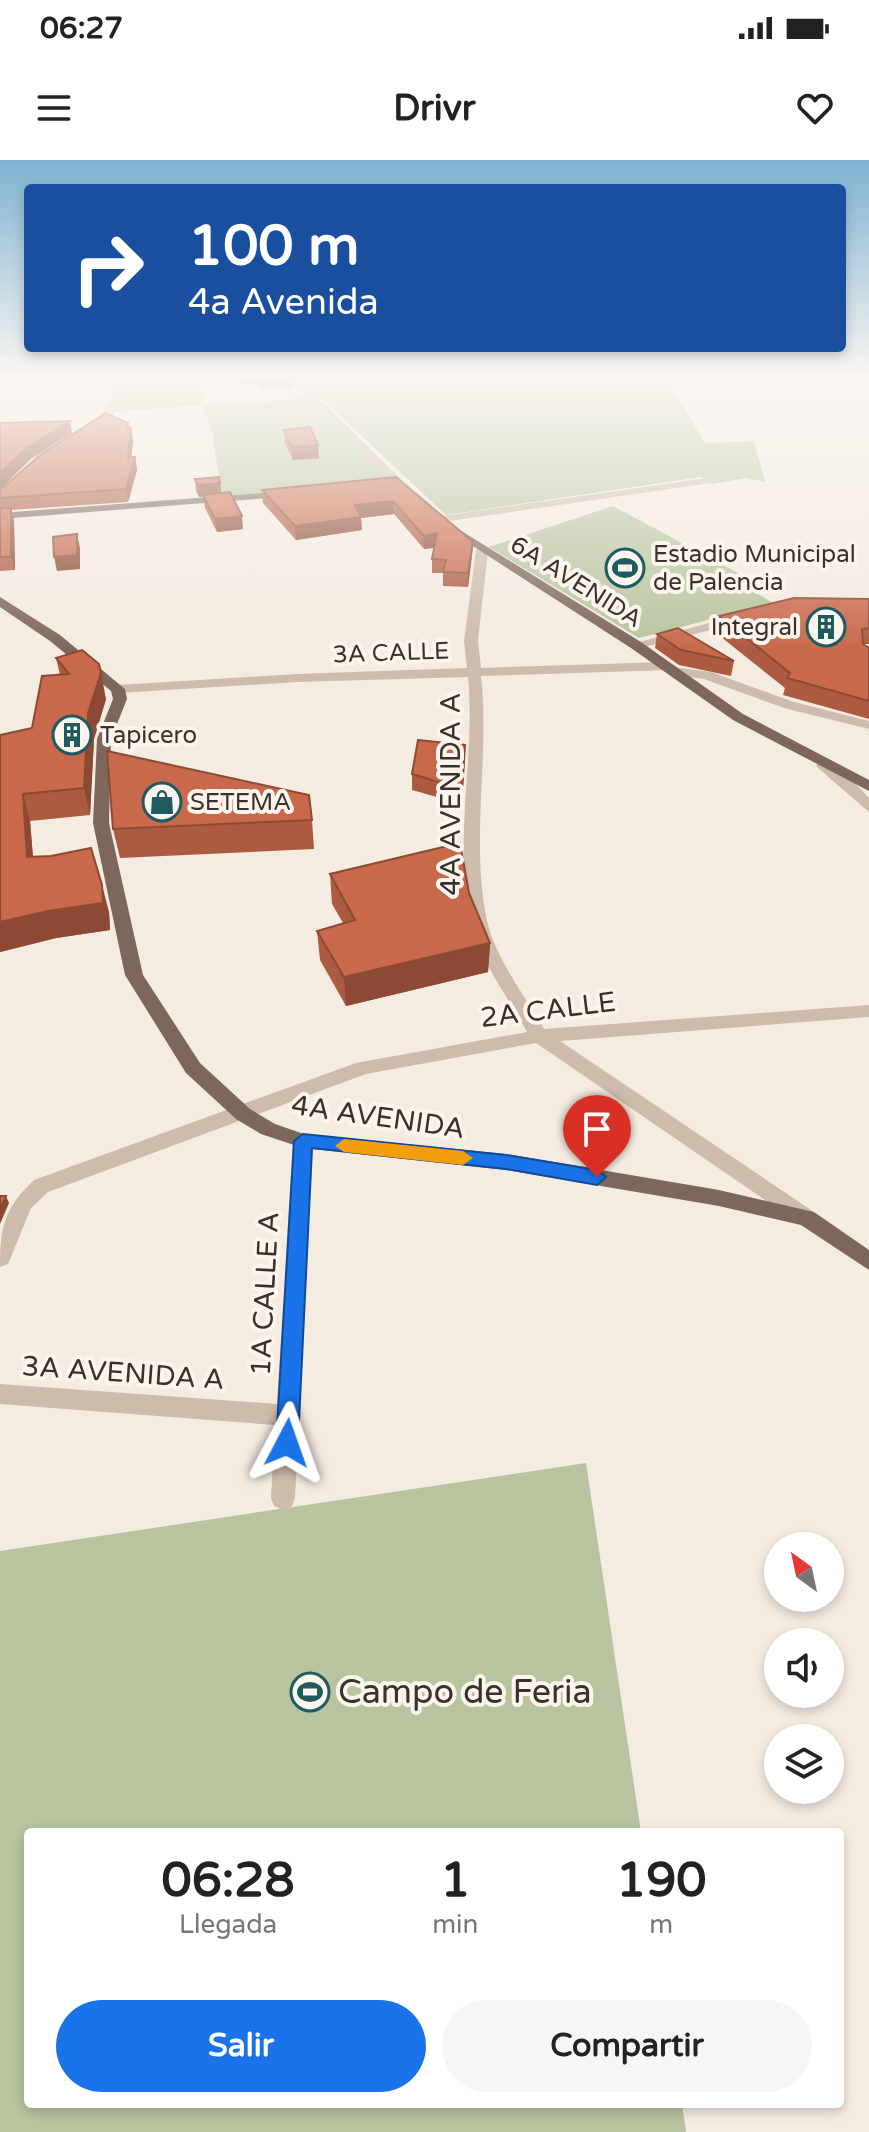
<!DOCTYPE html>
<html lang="es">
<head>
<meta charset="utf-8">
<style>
  :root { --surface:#fff; --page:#f6f6f6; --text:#222; --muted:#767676; --accent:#1a73e8 }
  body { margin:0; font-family:"Varela Round",sans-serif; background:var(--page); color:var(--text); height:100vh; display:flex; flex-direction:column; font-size:30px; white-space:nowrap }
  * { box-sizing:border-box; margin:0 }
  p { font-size:26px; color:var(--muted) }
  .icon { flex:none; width:44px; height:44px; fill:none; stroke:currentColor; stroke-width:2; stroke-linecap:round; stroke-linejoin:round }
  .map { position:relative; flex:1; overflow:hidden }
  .details { position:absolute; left:24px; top:1668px; width:820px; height:280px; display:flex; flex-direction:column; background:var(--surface); border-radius:8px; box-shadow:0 4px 12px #0003 }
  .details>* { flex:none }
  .banner { position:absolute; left:24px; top:24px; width:822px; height:168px; border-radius:8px; box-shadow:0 4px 12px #0003; background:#1a4fa0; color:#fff; overflow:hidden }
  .needle { width:52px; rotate:327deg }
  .buttons { position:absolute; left:764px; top:1372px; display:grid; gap:16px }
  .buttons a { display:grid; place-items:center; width:80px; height:80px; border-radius:50%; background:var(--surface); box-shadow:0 4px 12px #0003; font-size:40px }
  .pin { position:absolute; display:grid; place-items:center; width:68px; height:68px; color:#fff; margin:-82px -34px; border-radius:50% 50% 50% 0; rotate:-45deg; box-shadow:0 0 8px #0007 }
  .pin .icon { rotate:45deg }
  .me { position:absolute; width:88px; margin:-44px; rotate:4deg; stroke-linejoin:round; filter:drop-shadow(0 0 6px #0008) }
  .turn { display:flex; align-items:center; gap:28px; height:168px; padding:0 32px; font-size:36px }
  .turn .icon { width:104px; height:104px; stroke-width:2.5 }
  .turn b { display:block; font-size:56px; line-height:68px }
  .eta { display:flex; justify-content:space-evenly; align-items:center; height:136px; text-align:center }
  .eta b { font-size:48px; font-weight:700; line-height:56px }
  .primary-button { display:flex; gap:16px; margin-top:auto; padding:16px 32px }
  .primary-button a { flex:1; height:92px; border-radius:48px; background:var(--accent); color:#fff; font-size:32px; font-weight:700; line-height:92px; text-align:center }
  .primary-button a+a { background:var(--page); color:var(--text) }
  .status { display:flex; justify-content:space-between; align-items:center; height:56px; padding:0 40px; background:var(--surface); direction:ltr }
  .status svg { height:22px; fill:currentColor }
  header { display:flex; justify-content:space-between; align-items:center; height:104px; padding:0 32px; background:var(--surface); font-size:36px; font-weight:700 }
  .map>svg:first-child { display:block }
  .green { fill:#b8c4a0 }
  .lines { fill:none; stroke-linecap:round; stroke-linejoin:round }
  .minor { fill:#cdbbac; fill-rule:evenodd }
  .primary { fill:#7d675c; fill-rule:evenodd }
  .wall { fill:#ac5a40 }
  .shaded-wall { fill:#8c4a34 }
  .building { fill:#c8694b; stroke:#8c4a34; stroke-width:2 }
  .route { fill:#1a73e8; stroke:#114b97; stroke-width:2 }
  .slow { fill:#f59e0b }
  .labels { text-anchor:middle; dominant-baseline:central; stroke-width:8; stroke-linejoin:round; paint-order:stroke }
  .far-poi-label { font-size:24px; fill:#3b302b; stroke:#fbf5ee; text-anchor:start }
  .far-street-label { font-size:24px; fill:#3b302b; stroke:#fbf5ee }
  .street-label { font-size:28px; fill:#3b302b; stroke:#fbf5ee }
  .near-poi-label { font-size:34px; fill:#3b302b; stroke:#fbf5ee; text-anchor:start }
</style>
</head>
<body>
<div class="status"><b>06:27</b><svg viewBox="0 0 49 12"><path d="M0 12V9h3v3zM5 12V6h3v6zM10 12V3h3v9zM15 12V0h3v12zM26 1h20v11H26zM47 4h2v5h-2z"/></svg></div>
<header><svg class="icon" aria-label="menu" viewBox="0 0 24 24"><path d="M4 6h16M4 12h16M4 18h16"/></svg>Drivr<svg class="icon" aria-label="heart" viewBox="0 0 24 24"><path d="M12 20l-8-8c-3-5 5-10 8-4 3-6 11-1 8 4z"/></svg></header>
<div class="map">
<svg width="869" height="1972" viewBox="0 0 869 1972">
  <rect width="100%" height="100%" fill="#f4ebe1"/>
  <path class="green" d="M134 215H199L202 245 307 238 387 316 375 323 222 338 212 272 202 245 112 252Z
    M297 215H664L705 283 754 281 765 322 746 318 712 324 701 317 446 355Z
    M613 346 766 428 755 432 773 443 639 478 489 387Z
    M586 1303 641 1672H28V1944H682L686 1972H0V1391Z"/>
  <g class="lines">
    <path class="minor" d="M125 215H135C124 233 109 275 84 274V270L97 261Z
      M285 215H295L403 321V325H395Z
      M707 318 712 321 711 323 442 362 436 359 442 356Z
      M482 386 488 390 478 481 481 508 666 502 672 507 711 512 794 542 869 561V569L784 548 704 519 668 514 667 510 481 516C490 597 470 680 487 761 496 799 525 836 544 869L869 845V857L560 881 814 1052 817 1058 814 1064H800L536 883 366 914 48 1032 31 1048 8 1104 0 1107C0 1068 4 1048 34 1020L356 903 527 872C508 837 480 801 471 762 452 685 476 596 468 517L297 522 118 533 111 529 118 525 297 514 467 508 464 481 476 390Z
      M745 453 751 457 750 460 636 489 629 485Z
      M823 601 851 619 869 638V652L818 608 816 605Z
      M303 974 313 981 295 1338 292 1346 283 1350 274 1346 271 1338 275 1265 0 1244V1224L277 1244 293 981Z"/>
    <path class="primary" d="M289 331 295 334 293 336 0 359V353Z
      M452 365 641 482 743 554 869 620V631L733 560 631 488 448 370 446 368Z
      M0 437 60 475 125 529 127 539 111 579 109 663 143 815 200 903 250 949 275 964 304 974 506 994 719 1030 814 1052 869 1090V1110L801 1065 719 1046 506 1010 303 988 261 974 236 959 186 913 125 815 93 663 97 579 113 539 111 531 50 481 0 447Z"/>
  </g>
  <path class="wall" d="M239 215H290L291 216 292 228 259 229V225H240Z
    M128 263 129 268H131L133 281 131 298 135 297 137 310 128 342 11 350 14 361 15 410 0 411V330Z
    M284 270 319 298 293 300 285 283Z
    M396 317 472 395 468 427 443 426V413H432V399L434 388 424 389 394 354 361 358 362 370 296 380 263 343 262 330Z
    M195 319 222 333 243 369 217 372 205 348 203 336 199 337 196 331Z
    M869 439V484H864L869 488V559L783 535 785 528 716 473 719 456Z
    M657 474 734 501 731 516 679 505 655 488Z
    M56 498 106 539 94 579 90 655 30 661 33 697 109 752 110 770 56 778 0 792V575L32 568 60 515Z
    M465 600 462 644 412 630V614Z
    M312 660 314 689 120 698 113 669Z
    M330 714 469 733 490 783 488 812 346 846 320 800 317 771 343 763 332 744Z"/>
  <path class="shaded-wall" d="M70 261 72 273 31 299 0 329V313L28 287Z
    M131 268 133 281 130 310 128 298Z
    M318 285 319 298 293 300 292 287Z
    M135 297 137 310 128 342 126 329Z
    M220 323 222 335 199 337 198 325Z
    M393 341 394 354 361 358 362 370 296 380 295 366 355 345Z
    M11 348 14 361 15 410 11 397Z
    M242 356 243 369 217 372 215 359Z
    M437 373V387L424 389V376Z
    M77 374 80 388V409L57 411 54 397Z
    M473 382 472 395 468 427V413Z
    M101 513 106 539 94 579 90 655 84 628 88 553Z
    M23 634 30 661 35 724 27 697Z
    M102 725 109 752 110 770 56 778 0 792V762Z
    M490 783 488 812 346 846 344 817Z
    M6 1036 9 1043 0 1064V1049Z"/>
  <path class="building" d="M258 215H290L291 216 258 217Z
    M106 253 128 263 127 267 131 268 128 298 135 297 126 329 0 338V330L40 295Z
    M70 261 28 287 0 313V263Z
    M310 267 318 285 292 287 284 270Z
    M219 317 220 323 198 325 195 319Z
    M396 317 473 382 468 413 443 412 446 400 432 399 437 373 424 376 393 341 355 345 361 357 295 366 262 330Z
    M230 332 242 356 215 359 203 335Z
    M0 348H11V397H0Z
    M77 374V395L54 397 53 377Z
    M794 438 869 439V468L862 469 863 484 869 488V541L787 518 790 513 719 456Z
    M678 468 734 501 681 490 657 474Z
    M82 490 99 504 101 513 88 553 84 628 23 634 27 697 51 696 91 688 102 725 103 743 48 751 0 762V575L32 568 42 516 69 514 56 498Z
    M418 580 465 585 462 629 412 614Z
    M107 591 309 635 312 660 113 669Z
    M460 683 469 733 490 783 344 817 317 771 355 760 330 714Z
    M0 1036H6L0 1049Z"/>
  <linearGradient id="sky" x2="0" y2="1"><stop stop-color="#7eb2d2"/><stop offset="0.44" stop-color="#faf6f2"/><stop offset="1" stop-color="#faf6f2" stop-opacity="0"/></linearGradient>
  <rect width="869" height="491" fill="url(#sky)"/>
  <path class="route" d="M303 974 506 995 597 1010 606 1017 597 1025 506 1009 312 988 298 1283 295 1290 287 1293 279 1290 276 1283 294 981Z"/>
  <path class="slow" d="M344 979 463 991 473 998 463 1005 344 992 335 986Z"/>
  <defs>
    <g id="stadium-ring" transform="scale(2)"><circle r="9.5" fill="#fbf5ee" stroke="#1f5a5e" stroke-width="1.5"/><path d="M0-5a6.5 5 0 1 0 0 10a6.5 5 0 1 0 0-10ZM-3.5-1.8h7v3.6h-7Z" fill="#1f5a5e"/></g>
    <g id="building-ring" transform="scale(2)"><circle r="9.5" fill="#fbf5ee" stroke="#1f5a5e" stroke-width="1.5"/><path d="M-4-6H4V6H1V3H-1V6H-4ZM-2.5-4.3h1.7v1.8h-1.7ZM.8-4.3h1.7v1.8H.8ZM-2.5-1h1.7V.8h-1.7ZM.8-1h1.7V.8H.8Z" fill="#1f5a5e"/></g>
    <g id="shop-ring" transform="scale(2)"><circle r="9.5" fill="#fbf5ee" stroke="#1f5a5e" stroke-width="1.5"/><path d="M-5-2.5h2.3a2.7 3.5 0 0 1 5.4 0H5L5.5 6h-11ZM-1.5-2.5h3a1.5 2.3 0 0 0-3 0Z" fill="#1f5a5e"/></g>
  </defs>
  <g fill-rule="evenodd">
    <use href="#stadium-ring" x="625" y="408"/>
    <use href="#building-ring" x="826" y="467"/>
    <use href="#building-ring" x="72" y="575"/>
    <use href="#shop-ring" x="162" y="642"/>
    <use href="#stadium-ring" x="310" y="1532"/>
  </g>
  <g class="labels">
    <g class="far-poi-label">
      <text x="653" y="394">Estadio Municipal<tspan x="653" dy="28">de Palencia</tspan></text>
      <text x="798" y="467" text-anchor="end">Integral</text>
      <text x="100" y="575">Tapicero</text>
      <text x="190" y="642">SETEMA</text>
    </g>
    <g class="far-street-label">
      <text transform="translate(576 422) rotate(32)">6A AVENIDA</text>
      <text transform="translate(391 493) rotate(-2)">3A CALLE</text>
    </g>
    <g class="street-label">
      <text transform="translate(451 634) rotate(-90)">4A AVENIDA A</text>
      <text transform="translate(548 850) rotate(-7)">2A CALLE</text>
      <text transform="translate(378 957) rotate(8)">4A AVENIDA</text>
      <text transform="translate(265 1134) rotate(-87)">1A CALLE A</text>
      <text transform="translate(123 1213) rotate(4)">3A AVENIDA A</text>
    </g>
    <g class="near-poi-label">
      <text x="338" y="1532">Campo de Feria</text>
    </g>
  </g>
</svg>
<div class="buttons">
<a><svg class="needle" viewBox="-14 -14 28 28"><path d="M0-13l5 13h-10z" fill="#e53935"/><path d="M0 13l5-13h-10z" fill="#767676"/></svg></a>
<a><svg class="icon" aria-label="sound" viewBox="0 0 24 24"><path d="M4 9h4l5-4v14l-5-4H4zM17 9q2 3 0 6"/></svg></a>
<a><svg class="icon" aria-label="layers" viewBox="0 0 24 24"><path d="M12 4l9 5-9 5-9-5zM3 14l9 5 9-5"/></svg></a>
</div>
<div class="pin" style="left:597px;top:1017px;background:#d93025"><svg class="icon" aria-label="arrive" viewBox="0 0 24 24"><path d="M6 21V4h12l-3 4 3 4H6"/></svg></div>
<svg class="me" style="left:287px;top:1283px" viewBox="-20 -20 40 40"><path d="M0-17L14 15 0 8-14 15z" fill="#1a73e8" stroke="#fff" stroke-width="4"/></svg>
<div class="banner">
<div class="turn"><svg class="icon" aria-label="right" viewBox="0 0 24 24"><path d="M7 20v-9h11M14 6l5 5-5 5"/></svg><div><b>100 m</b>4a Avenida</div></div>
</div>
<section class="details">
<div class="eta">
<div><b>06:28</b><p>Llegada</p></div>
<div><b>1</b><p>min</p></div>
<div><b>190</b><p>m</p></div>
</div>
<div class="primary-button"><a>Salir</a><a>Compartir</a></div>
</section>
</div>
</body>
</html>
